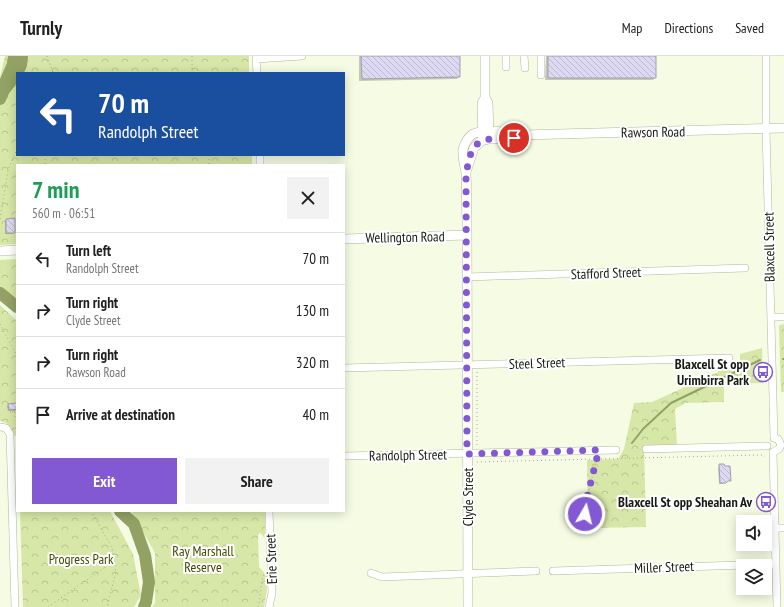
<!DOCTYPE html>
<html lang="en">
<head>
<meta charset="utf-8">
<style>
  :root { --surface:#fff; --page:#f2f2f2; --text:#222; --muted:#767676; --line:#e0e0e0; --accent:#8259d3 }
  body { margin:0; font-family:"PT Sans Narrow",sans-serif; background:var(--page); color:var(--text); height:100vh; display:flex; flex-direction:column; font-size:15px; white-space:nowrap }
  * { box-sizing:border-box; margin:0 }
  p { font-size:13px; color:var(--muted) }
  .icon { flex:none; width:22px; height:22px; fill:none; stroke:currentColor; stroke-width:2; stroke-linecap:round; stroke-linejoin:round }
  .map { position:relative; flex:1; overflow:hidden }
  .drawer { position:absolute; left:16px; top:108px; width:329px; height:348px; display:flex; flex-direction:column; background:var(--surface); border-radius:0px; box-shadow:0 2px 10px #0003 }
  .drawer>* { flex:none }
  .top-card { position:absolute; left:16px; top:16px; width:329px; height:84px; border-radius:0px; box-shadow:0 2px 10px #0003; background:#1a4fa0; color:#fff; overflow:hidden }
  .controls { position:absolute; left:736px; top:459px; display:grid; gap:8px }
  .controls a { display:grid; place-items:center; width:36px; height:36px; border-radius:0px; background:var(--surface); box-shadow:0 2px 10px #0003; font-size:20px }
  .pin { position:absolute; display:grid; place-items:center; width:34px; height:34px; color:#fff; margin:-17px; border:2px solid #fff; border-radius:50%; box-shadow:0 1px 4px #0007 }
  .me { position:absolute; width:44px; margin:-22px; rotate:8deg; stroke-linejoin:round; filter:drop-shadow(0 0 3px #0008) }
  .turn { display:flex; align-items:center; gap:14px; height:84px; padding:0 16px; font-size:18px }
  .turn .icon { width:52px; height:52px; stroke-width:2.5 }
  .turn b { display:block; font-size:28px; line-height:34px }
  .round { display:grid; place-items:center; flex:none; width:42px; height:42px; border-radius:0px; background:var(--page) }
  .head { display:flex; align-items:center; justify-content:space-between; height:68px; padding:0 16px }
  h1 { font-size:24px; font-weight:800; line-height:30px; color:#1e9e55 }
  .button { display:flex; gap:8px; margin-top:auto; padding:8px 16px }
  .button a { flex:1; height:46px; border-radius:0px; background:var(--accent); color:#fff; font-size:16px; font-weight:800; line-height:46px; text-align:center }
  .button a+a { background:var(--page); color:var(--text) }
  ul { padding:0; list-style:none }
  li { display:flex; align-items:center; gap:12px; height:52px; padding:0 16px; border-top:1px solid var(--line) }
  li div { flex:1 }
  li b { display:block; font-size:15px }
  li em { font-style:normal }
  header { display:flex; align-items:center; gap:24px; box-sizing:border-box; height:56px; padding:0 20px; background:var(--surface); border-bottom:1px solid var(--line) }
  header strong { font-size:19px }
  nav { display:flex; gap:22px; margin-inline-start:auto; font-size:14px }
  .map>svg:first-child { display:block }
  .forest { fill:url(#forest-crowns) }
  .water { fill:#93a264 }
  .shadow { fill:#0003 }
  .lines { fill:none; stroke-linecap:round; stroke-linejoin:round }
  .stream { stroke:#93a264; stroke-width:2 }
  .river { stroke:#93a264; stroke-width:12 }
  .building { fill:url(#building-back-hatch); stroke:#a29db4 }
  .minor-casing { stroke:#b1b8a0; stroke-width:8 }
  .major-casing { stroke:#b1b8a0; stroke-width:10 }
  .path { stroke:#a2a895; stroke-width:1; stroke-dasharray:1 3; stroke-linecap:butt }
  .minor { stroke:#fff; stroke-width:7 }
  .major { stroke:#fff; stroke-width:9 }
  .route { stroke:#8259d3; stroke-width:7; stroke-dasharray:0 12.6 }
  .labels { text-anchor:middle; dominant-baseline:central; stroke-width:4; stroke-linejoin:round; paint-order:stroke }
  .street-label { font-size:14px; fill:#181b12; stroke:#fff }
  .poi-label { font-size:14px; font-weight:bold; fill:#181b12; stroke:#fff; text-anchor:end }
  .park-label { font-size:14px; fill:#3e4a00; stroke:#fff }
</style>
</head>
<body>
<header>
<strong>Turnly</strong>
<nav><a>Map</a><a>Directions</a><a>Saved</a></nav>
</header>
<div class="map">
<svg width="784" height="551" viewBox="0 0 784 551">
  <defs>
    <pattern id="forest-crowns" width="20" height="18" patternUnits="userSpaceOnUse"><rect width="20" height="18" fill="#d7e7a7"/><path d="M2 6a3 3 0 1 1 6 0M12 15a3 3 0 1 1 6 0" fill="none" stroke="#b8c68f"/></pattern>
    <pattern id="building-back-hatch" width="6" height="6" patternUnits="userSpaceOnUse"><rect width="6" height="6" fill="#ded9f2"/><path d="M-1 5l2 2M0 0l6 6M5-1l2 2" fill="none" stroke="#bebace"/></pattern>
  </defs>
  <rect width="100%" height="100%" fill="#f5fce3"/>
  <path class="forest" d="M5 0H249V17H17V99H252V109H17V188L0 189V21Z
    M17 203V249L0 234V204Z
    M0 249 17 265V380H13C12 371 9 367 0 365Z
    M784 268V336H781L779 270 780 269Z
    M762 292 763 327 724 328V346L686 347 675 353 677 389 644 391 646 471 588 472 587 404 618 403 624 393 634 347 652 346 718 316V309L728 314 740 313V298Z
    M20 455H110L133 498 141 539 134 551H23Z
    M131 455H265V482L260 477 258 479 259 511 267 520V534L264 551H152L155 547V497Z"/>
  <path class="water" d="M8 0H18L17 13 0 38V23L7 7Z"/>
  <path class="shadow" d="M359 0H459V20L457 23 359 25Z
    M546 0H655V22L653 24H545Z
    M6 164 14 176 12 178H5V165Z
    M17 348V354L8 355 7 350 9 349Z
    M720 409 730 424 724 428H719L718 411Z"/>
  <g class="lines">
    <path class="stream" d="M783 303H784
      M632 387 643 373 671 347 760 304"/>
    <path class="river" d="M17 17 21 9 22 0
      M0 43 4 34 17 17
      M0 237 17 251
      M120 455 134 468 145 499 149 526 146 546 144 551"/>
  </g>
  <path class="building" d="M361 0H460V21L362 23Z
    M548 0H656V22H548Z
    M15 162V177H6V163Z
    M17 347V353L9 354 8 348Z
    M719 408H724L725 410H730L731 425H728L726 427H720Z"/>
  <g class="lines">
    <g class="minor-casing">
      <path id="minor" d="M506 0V11
        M524 0 525 12
        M541 0V19
        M766 0V73L774 382
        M257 17 256 3 302 0
        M260 99V109
        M467 221 745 212
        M771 261H784
        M344 312 729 302
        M0 371 6 372 10 378 15 551
        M646 393 767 390
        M773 396 777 551
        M773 396 779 393 781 389 778 383 774 382
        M344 400 616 394
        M775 472H784
        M553 515 776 508
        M371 517 382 521 536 515
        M269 551 272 537 269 455"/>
    </g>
    <g class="major-casing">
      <path id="major" d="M486 43 488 47 489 81
        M483 84 482 47 485 42V0
        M466 116 474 92 481 85 489 83 514 82 522 79
        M344 183 467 179
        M0 195 17 194
        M468 551 467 164C466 148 467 132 466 117 465 109 462 102 463 93 465 87 468 81 473 78 484 73 511 76 522 79L784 72"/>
    </g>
    <path class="path" d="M47 0 53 17
      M192 17V0
      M45 99V109
      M209 99V109
      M0 163 8 114 17 93
      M0 268 17 300
      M477 316V390
      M10 356 17 355
      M15 356V361L17 363
      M477 406 760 399H763L764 401
      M91 455 112 492 116 516 107 551
      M590 463 585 458V449L597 403
      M48 551 114 505
      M258 551C261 540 260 528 264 518"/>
    <use href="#minor" class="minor"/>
    <use href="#major" class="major"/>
  </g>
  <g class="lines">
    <path class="route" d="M514 82C498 83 478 79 471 97 469 103 468 110 466 116L467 398 599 394 585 449V458"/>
  </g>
  <defs>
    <g id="bus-ring" transform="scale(1)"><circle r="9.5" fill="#fff" stroke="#8259d3" stroke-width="1.5"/><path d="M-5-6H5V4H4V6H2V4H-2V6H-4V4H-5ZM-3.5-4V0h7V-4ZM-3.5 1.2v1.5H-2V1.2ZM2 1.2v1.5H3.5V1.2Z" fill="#8259d3"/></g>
  </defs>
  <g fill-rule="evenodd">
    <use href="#bus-ring" x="763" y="316"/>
    <use href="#bus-ring" x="766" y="446"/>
  </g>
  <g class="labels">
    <g class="street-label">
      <text transform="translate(653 76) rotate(-1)">Rawson Road</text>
      <text transform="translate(405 181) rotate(-1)">Wellington Road</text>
      <text transform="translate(769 191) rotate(-91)">Blaxcell Street</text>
      <text transform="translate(606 217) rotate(-2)">Stafford Street</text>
      <text transform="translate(537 307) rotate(-2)">Steel Street</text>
      <text transform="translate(408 399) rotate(-1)">Randolph Street</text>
      <text transform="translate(468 441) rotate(-90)">Clyde Street</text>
      <text transform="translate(271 503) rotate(-92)">Erie Street</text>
      <text transform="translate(664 511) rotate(-2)">Miller Street</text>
    </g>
    <g class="poi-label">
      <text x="749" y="308">Blaxcell St opp<tspan x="749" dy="16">Urimbirra Park</tspan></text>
      <text x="752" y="446">Blaxcell St opp Sheahan Av</text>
    </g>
    <g class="park-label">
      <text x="203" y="495">Ray Marshall<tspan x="203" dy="16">Reserve</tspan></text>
      <text x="81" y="503">Progress Park</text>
    </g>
  </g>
</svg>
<div class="controls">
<a><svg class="icon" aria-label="sound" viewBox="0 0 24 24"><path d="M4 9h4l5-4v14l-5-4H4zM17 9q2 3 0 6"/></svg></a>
<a><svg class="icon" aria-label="layers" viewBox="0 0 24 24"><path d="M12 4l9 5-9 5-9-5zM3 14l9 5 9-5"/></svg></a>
</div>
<div class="pin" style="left:514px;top:82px;background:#d93025"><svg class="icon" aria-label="arrive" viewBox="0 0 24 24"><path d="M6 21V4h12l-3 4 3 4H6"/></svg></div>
<svg class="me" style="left:585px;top:458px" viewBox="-20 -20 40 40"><circle r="17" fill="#8259d3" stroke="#fff" stroke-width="3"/><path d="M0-11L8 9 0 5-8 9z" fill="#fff"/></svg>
<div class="top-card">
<div class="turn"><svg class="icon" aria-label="left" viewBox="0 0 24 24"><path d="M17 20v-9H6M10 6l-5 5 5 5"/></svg><div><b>70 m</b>Randolph Street</div></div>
</div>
<section class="drawer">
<div class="head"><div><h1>7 min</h1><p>560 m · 06:51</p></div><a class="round"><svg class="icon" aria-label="close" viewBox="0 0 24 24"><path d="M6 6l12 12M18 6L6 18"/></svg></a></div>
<ul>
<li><svg class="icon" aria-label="left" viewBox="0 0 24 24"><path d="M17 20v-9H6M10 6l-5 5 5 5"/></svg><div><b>Turn left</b><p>Randolph Street</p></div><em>70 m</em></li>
<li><svg class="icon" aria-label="right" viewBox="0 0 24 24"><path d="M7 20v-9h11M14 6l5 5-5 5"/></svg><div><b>Turn right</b><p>Clyde Street</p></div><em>130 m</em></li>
<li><svg class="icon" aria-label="right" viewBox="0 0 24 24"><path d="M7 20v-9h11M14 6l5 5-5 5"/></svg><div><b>Turn right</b><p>Rawson Road</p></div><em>320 m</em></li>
<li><svg class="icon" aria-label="arrive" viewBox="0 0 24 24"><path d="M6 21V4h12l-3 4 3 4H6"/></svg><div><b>Arrive at destination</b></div><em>40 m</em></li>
</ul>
<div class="button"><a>Exit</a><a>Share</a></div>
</section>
</div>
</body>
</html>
